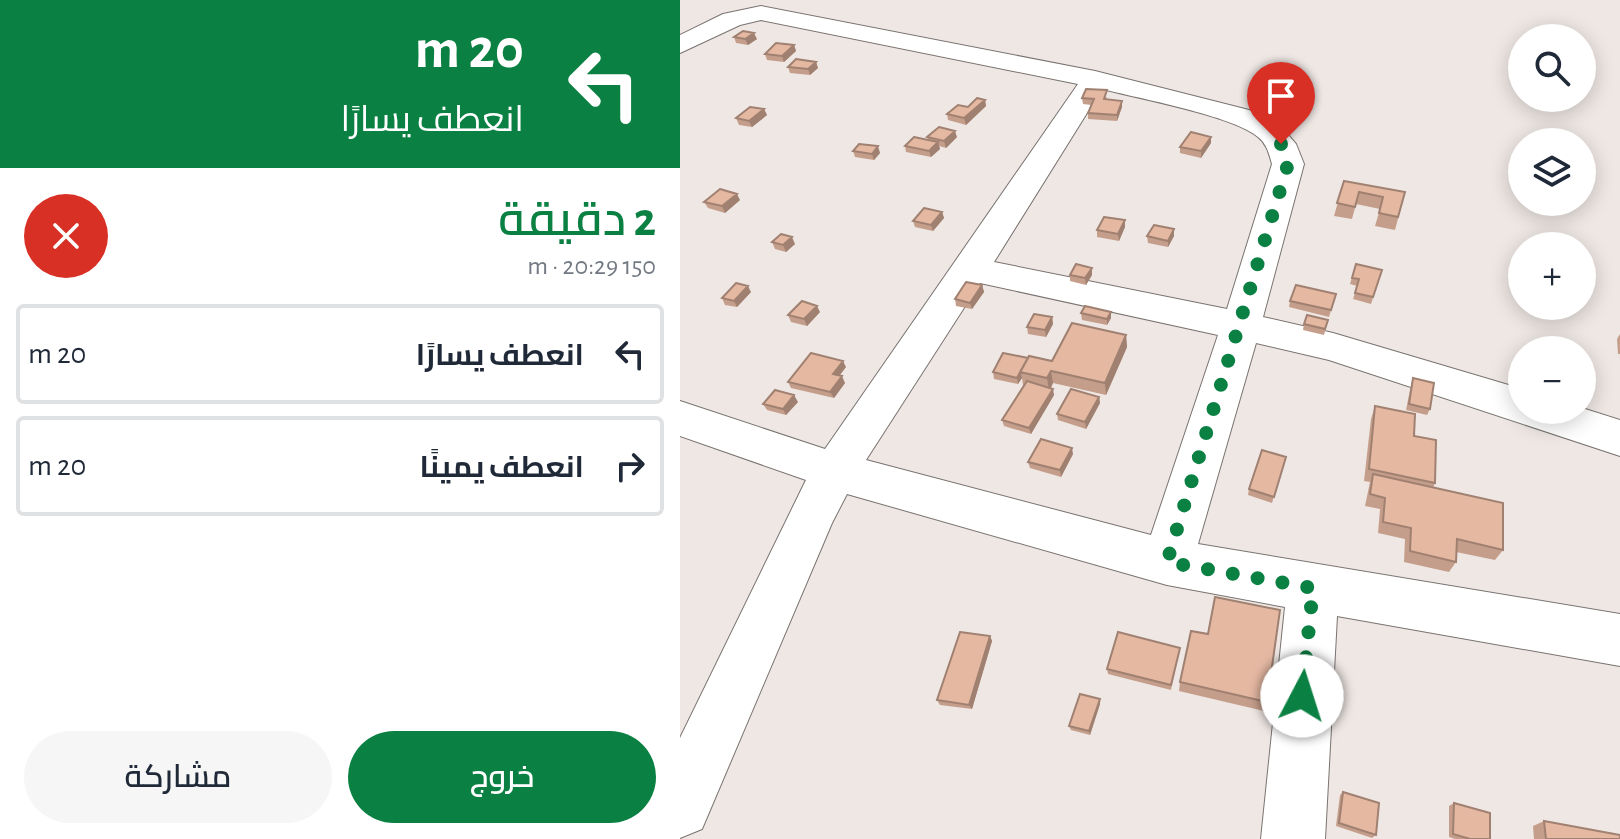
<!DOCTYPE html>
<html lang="ar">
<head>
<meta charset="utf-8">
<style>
  :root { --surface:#fff; --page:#f6f6f7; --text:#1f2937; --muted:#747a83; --line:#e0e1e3; --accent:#0b8043 }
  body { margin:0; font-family:"Alegreya Sans",Cairo,sans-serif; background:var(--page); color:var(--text); direction:rtl; height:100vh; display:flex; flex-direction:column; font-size:30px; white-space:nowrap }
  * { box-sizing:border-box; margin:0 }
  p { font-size:26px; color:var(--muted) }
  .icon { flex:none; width:44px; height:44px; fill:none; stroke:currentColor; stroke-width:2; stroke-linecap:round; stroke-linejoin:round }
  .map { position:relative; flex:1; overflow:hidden; direction:ltr }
  .side { display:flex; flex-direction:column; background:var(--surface); width:680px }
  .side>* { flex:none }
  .top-card { background:#0b8043; color:#fff; overflow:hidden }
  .tools { position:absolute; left:828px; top:24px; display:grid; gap:16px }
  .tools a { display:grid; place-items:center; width:88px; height:88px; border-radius:50%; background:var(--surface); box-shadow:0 4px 20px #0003; font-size:40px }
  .pin { position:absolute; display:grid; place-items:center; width:68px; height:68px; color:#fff; margin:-82px -34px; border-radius:50% 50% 50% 0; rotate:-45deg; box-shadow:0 0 8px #0007 }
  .pin .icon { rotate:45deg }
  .me { position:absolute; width:88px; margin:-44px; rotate:5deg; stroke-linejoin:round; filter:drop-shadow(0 0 6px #0008) }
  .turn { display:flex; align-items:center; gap:28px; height:168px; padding:0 24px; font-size:36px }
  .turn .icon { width:104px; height:104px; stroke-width:2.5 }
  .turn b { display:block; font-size:56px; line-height:68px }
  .round { display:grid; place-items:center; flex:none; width:84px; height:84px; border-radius:42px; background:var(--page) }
  .headline { display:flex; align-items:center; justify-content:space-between; height:136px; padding:0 24px }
  h1 { font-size:48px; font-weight:600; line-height:60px; color:var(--accent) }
  .action { display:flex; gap:16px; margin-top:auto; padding:16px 24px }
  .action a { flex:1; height:92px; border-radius:48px; background:var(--accent); color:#fff; font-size:32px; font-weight:600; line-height:92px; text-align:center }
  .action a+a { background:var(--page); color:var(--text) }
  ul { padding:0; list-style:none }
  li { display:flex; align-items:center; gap:24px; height:100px; margin:0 16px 12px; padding:0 8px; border:4px solid var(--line); border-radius:8px }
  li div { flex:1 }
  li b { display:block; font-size:30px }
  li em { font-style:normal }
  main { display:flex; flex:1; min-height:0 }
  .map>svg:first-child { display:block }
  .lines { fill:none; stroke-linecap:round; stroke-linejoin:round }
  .minor-casing { stroke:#797370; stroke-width:2 }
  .minor { fill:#fff; fill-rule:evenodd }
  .wall { fill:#c59e8b }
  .shaded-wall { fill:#a08171 }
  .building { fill:#e5b8a2; stroke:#a08171; stroke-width:2 }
  .route { stroke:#0b8043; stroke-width:14; stroke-dasharray:0 25.2 }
</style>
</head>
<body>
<main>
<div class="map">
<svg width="940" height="839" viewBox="0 0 940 839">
  <rect width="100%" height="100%" fill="#eee7e4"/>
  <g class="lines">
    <g class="minor-casing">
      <path id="minor" d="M81 6 415 71 569 110 598 123 616 144 624 164 583 317 653 333 842 389V410L902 408 940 420V456L649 360 576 343 518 544 940 614V666L657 616 645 839H581L605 607 487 585 167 494 152 523 22 829 0 838V738L126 480 0 436V401L145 449 398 84 81 20 60 25 0 53V35L43 14ZM422 89C457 98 554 116 578 137 587 144 589 154 592 164L547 309 314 262ZM300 283 538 335 471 535 186 460Z"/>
    </g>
    <use href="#minor" class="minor"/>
  </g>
  <path class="wall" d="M54 37 77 39 68 45 56 43Z
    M114 45 116 51 104 62 87 60 85 54Z
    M136 62 138 68 130 75 110 73 108 67Z
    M427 97 426 99 442 101V107L437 121 408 119V113L411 105 403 104 402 98Z
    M305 100 306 106 286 125 268 120 267 114Z
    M84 109 87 115 72 127 59 125 56 118Z
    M247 137H277L266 148 259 146 260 149 251 157 226 152 225 146 248 140Z
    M531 143 521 158 500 153V147Z
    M173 151 200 153 194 160 175 157Z
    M664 181 725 192 715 230 695 226 700 209 676 204 672 219 654 216Z
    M60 200 45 213 28 208 24 202Z
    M262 212 264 218 253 231 235 227 233 221Z
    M445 227 439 241 417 237V230Z
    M494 229V236L488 247 468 243 467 236Z
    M92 242 115 244 106 252 95 249Z
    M676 264 702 270 691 304 673 299 677 286 670 284Z
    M390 275H412L406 285 390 281Z
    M302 285 304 292 292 309 276 306 275 299Z
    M71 292 57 307 45 305 42 298Z
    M656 294 649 317 609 307 610 301Z
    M140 312 127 326 111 322 108 315Z
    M401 313 431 318 427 325 402 320Z
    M372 317 373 324 366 337 348 334 347 327Z
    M648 320 644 335 623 330 624 324Z
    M940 334V354H938L937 339Z
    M446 335 447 347 426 395 373 383 371 388 374 395 351 434 324 426 322 420 344 385H343L342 378 338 384 314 379 313 372 348 359 372 361Z
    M166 367 159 376 165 383 154 398 111 388 108 382Z
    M733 378 750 409 747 415 726 410 731 385Z
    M419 397 420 403 406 429 378 420 377 414Z
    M118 402 106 415 87 410 83 404Z
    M695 406 734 436 755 483 753 488 823 550 815 560 776 552V562L769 572 724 562 725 539 698 533 700 509 685 506 690 482 684 481 691 419Z
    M393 454 381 477 350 468 348 462Z
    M606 457 592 503 568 495 569 489Z
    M310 636 312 641 292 709 260 705 257 700Z
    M500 648 491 690 428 674 427 669Z
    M500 682 587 702 584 711 499 691Z
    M420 704 410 735 391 730 389 726Z
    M663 792 696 835 692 838 656 826 660 795Z
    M774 803 810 839H775L769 837V806Z
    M864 821 940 839H854L853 826Z"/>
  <path class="shaded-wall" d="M74 33 77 39 68 45 65 39Z
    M114 45 116 51 104 62 102 56Z
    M136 62 138 68 130 75 128 69Z
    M305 100 306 106 286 125 284 118Z
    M442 101V107L437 121V115Z
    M84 109 87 115 72 127 69 121Z
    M275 131 277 137 266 148 264 141Z
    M531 137V143L521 158V151Z
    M258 142 260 149 251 157 249 151Z
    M198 146 200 153 194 160 192 154Z
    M57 194 60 200 45 213 42 206Z
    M262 212 264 218 253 231 251 225Z
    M445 220V227L439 241 438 234Z
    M494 229V236L488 247V241Z
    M112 237 115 244 106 252 103 245Z
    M412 268V275L406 285 405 278Z
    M302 285 304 292 292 309 290 303Z
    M68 286 71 292 57 307 54 301Z
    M137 306 140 312 127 326 124 319Z
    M431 312V318L427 325V319Z
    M372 317 373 324 366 337 365 330Z
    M446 335 447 347 426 395 425 383Z
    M163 361 166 367 156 380 153 374Z
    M371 371 373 383 369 391 367 378Z
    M340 372 342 378 338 384 337 378Z
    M162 376 165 383 154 398 150 392Z
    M373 389 374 395 351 434 349 428Z
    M114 395 118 402 106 415 103 409Z
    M419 397 420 403 406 429 405 422Z
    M392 448 393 454 381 477 380 470Z
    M310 636 312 641 292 709 289 705Z
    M420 699V704L410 735 409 731Z"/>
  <path class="building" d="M63 31 74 33 65 39 54 37Z
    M96 43 114 45 102 56 85 54Z
    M116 59 136 62 128 69 108 67Z
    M406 89 427 90 424 99 442 101 437 115 408 113 414 99 402 98Z
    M297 98 305 100 284 118 267 114 278 105 288 107Z
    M70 107 84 109 69 121 56 118Z
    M259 127 275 131 264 141 247 137Z
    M511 132 531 137 521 151 500 147Z
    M234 137 258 142 249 151 225 146Z
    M179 144 198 146 192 154 173 151Z
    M664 181 725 192 718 217 699 213 703 197 679 192 675 207 657 203Z
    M40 189 57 194 42 206 24 202Z
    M244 208 262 212 251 225 233 221Z
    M424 217 445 220 438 234 417 230Z
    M474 225 494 229 488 241 467 236Z
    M101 234 112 237 103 245 92 242Z
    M396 264 412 268 405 278 390 275Z
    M676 264 702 270 693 297 675 293 679 279 672 278Z
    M286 282 302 285 290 303 275 299Z
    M56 283 68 286 54 301 42 298Z
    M616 285 656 294 651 310 610 301Z
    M122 301 137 306 124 319 108 315Z
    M405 306 431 312 427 319 401 313Z
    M354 314 372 317 365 330 347 327Z
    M627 315 648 320 645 329 624 324Z
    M392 323 446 335 425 383 371 371 367 378 340 372 349 356 372 361Z
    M131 353 163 361 153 374 162 376 150 392 108 382Z
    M323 353 348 358 337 378 313 372Z
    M733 378 754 383 750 409 729 404Z
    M347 381 373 389 349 428 322 420Z
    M391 389 419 397 405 422 377 414Z
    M95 390 114 395 103 409 83 404Z
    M695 406 735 414 734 436 756 440 755 483 689 469Z
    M361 439 392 448 380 470 348 462Z
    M582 450 606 457 594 497 569 489Z
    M693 474 823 503V550L777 539 776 562 730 551 731 528 703 522 705 498 690 494Z
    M535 597 600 610 587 702 500 682 511 631 528 634Z
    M280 632 310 636 289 705 257 700Z
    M438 632 500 648 491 685 427 669Z
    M400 694 420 699 409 731 389 726Z
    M663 792 699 803 696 835 659 823Z
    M774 803 810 813V839H790L773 834Z
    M864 821 940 835V839H866Z"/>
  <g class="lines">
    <path class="route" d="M601 144 608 164 487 562 633 588 622 696"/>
  </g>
</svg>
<div class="tools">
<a><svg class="icon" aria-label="search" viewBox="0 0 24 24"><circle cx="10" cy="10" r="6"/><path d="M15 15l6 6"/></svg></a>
<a><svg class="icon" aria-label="layers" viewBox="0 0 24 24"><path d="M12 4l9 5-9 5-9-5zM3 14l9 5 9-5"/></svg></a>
<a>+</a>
<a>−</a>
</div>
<div class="pin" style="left:601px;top:144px;background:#d93025"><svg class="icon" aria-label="arrive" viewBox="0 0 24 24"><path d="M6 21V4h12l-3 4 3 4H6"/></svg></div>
<svg class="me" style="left:622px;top:696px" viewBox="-20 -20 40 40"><circle r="19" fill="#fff"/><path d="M0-13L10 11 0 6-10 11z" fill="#0b8043"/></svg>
</div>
<section class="side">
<div class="top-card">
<div class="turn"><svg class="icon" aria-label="left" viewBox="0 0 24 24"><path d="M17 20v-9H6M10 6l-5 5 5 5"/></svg><div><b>20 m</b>انعطف يسارًا</div></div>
</div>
<div class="headline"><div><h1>2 دقيقة</h1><p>150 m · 20:29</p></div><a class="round" style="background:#d93025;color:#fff"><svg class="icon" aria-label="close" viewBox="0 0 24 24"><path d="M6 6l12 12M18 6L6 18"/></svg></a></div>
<ul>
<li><svg class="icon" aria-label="left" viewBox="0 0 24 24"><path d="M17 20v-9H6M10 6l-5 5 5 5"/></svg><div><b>انعطف يسارًا</b></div><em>20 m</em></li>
<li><svg class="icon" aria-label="right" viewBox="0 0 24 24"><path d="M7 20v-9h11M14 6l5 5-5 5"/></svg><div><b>انعطف يمينًا</b></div><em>20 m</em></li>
</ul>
<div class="action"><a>خروج</a><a>مشاركة</a></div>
</section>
</main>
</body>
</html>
